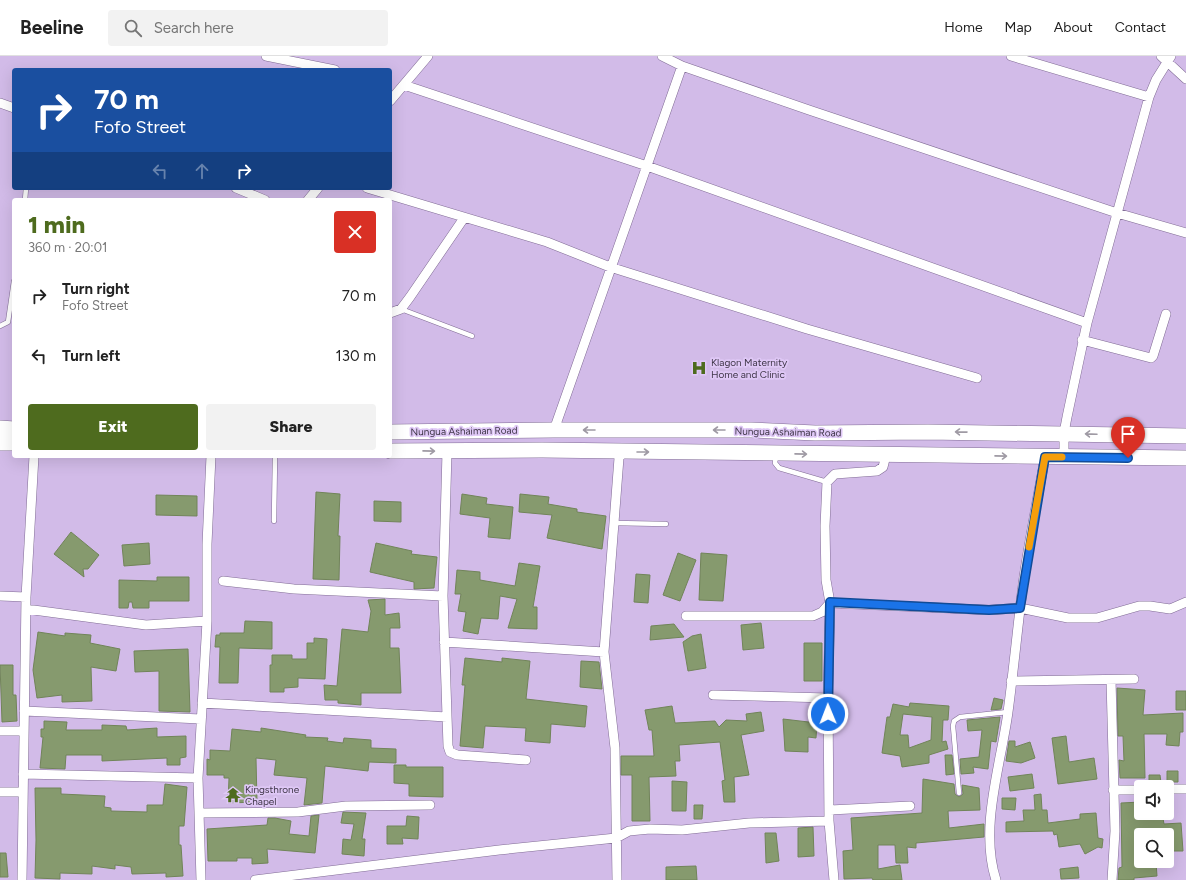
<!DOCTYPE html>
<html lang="en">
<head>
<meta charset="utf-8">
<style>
  :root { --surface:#fff; --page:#f2f2f2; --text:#222; --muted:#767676; --line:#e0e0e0; --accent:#4e6b1e }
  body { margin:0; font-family:Figtree,sans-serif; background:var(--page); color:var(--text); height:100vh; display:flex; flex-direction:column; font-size:15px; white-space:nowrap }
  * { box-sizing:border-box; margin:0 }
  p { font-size:13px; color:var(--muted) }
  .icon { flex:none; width:22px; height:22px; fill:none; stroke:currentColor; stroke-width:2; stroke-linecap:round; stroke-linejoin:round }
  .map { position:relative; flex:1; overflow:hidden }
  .sheet { position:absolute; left:12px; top:142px; width:380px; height:260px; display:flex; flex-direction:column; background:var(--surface); border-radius:4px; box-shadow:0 4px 16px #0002 }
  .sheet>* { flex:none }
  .guide { position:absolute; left:12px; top:12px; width:380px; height:122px; border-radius:4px; box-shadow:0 4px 16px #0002; background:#1a4fa0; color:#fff; overflow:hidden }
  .buttons { position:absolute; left:1134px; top:724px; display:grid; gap:8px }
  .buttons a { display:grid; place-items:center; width:40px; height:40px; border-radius:4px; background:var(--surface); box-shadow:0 4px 16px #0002; font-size:20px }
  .pin { position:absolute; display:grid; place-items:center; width:34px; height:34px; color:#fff; margin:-41px -17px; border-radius:50% 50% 50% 0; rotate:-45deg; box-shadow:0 0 4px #0007 }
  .pin .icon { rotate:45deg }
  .me { position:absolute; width:44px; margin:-22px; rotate:359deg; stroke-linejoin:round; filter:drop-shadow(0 0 3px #0008) }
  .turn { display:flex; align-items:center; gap:14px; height:84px; padding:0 16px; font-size:18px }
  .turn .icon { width:52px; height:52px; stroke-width:2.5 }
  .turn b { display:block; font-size:28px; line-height:34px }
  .lanes { display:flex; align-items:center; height:38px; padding:0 16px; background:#0003; justify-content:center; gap:20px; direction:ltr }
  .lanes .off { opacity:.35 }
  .round { display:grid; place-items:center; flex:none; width:42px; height:42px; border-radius:4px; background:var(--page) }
  .head { display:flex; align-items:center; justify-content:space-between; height:68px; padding:0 16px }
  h1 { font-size:24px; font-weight:800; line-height:30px; color:var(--accent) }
  .primary-button { display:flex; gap:8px; margin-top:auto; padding:8px 16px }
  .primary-button a { flex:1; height:46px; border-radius:4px; background:var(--accent); color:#fff; font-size:16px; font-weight:800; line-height:46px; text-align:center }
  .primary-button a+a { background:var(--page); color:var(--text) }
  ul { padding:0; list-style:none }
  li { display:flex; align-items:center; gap:12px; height:60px; padding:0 16px }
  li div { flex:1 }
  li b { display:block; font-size:15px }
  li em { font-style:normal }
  header { display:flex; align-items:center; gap:24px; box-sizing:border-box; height:56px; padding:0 20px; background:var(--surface); border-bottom:1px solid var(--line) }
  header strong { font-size:19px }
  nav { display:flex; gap:22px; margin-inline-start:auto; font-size:14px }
  .search { width:280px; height:36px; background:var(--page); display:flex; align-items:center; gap:10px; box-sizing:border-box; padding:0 14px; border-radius:4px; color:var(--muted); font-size:15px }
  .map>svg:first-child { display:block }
  .building { fill:#869a6e; stroke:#718459; fill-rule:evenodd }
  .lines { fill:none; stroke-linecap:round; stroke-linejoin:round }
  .service-casing { stroke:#816c95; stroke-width:5.5 }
  .minor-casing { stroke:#816c95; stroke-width:10 }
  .primary-casing { stroke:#816c95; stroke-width:16 }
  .service { stroke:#fff; stroke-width:4.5 }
  .minor { stroke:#fff; stroke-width:9 }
  .primary { stroke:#fff; stroke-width:15 }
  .oneway { stroke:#9f9aa4 }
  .route-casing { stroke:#114b97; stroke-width:10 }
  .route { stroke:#1a73e8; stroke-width:7 }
  .slow { stroke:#f59e0b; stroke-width:7 }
  .labels { text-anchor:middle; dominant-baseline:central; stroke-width:3.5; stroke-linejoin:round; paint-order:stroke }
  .poi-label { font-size:10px; fill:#3f3648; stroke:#dfc8f6; text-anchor:start }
  .street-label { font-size:10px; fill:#3f3648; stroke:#dfc8f6 }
</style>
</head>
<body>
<header>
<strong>Beeline</strong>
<div class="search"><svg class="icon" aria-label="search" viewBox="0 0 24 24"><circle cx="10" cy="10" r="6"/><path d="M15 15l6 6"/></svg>Search here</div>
<nav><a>Home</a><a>Map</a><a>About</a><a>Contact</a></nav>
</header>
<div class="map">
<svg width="1186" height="824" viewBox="0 0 1186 824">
  <rect width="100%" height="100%" fill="#d2bbe8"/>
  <path class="building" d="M316 436 340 438 338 480H340L339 524 313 523Z
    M462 438 487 442 486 448 513 451 510 483 488 481 490 462 460 458Z
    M520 438 549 441 548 448 577 453V456L606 460 602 493 547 482 552 459 519 456Z
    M156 439 197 440V460L156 459Z
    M374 445 401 446V466L374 465Z
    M71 476 99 499 88 513H83L84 521 54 498Z
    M149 487 150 508 124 510 122 489Z
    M376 487 412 495 411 498 437 501 434 532 414 533V526L370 516Z
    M678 497 696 504 680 545 663 539Z
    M701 497 727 499 723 545 699 544Z
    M519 507 540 510 533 551H537V573L508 572 517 543 500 540 498 563 481 562 478 578 463 575 466 556 458 555 461 538H455L457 514 480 516V524L515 530Z
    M636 518 650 519 648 547 634 546Z
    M157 521H189V545H149V552H133L132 546H129L128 552H119V524L157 525Z
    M385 543V559L399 557 400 572H390V592H399L401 637H361V649L338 647V644H325L324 629 337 630 342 573 368 576 371 555 368 544Z
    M245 565 272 566V593L239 592 238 627H219L220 591H215L216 579H220V577H244Z
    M761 567 764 592 743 594 741 569Z
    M674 568 684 581 650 584 651 570Z
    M38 576 65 580V577L91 579 90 587 120 593 116 615 91 611 92 645 62 646V639L37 642 33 614Z
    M701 578 706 612 688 615 683 586 692 580Z
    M314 582 327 583 325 623 298 622V631L284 632V636H270V609H272V599H292V603H307V587H314Z
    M804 587H822V625H804Z
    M188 593 190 656 159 655V615L135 616 134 595Z
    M465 602 502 606V602L530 605 526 643 587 650 585 671 551 668 550 687 525 685 526 672 485 670 483 692 460 690 465 629H462Z
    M581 605 599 606 602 633 580 631Z
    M0 609H13V639H16L17 665 2 666Z
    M1117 632 1145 634 1143 659 1183 657V676H1180L1179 690 1166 689 1167 678H1144L1145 722H1120L1119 704 1124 705 1123 680H1118Z
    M1176 635H1186V654H1176Z
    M994 642 1003 644 1001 653 991 654Z
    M910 647 949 650 948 664H943L942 686 946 685 948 693 929 699V707L902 711 900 700 882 697 887 661H890L893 648 909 651ZM903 658 932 661 931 684 909 692 908 679H900Z
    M672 650 675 667 715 665 719 671 726 664 747 665 746 658 761 656 764 675 741 679 749 719 734 721 735 746H724L722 725 725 724 720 686 679 689 680 705H675L676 720 649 721 650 765H632V719H621V700H654L652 674H649L645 654Z
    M1000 661 996 686 991 685 988 713 973 711 974 717 961 718 960 703 979 701 982 674 968 675 967 664Z
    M783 663 817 667 816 682 808 681V696L785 695Z
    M44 665 67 666 66 674H102V669L126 670 127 674 157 672V681L186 680V701L180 702V709H167V702L102 705V699H66L65 713 40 712 43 681H41V673H44Z
    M261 672 306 679 305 681 328 682 327 685 343 687 344 682 371 684V692L396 693V707L369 706 368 715 325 710 322 747 304 749 307 722 274 719 276 704 256 702 257 746 228 747 229 722H224V719H207V703L210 704V694L230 695 232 673 261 676Z
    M1066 680 1069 706 1094 702 1097 723 1058 728 1052 682Z
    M1009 685H1015V691L1030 686 1035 702 1021 707 1006 705Z
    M945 699H952L954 718 946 719Z
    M394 709H406V711H443V741L409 740V728L394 727Z
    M1167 715H1178V726H1167Z
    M1032 718 1034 732 1010 735 1008 721Z
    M1149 719H1160L1161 727H1149Z
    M923 723 954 728 955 738 959 741 963 738 962 729 979 732 980 754 948 755 949 772 984 768V781L916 787V792L907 791 908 807H896L895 789H878V813L900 809 902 824H873L872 822 844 823 843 795 853 794 851 762 922 757Z
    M672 725 687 726 686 755H672Z
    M165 728 187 731 184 770H179V789H181L183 820 166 821V817L132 818 131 811 115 809V813L92 810V818L60 817V823L35 822 36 784 35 732H61V738L105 740 104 751 111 752V755L147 756V749H163Z
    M1041 738 1042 754H1047L1048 767 1080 763V758L1096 757 1098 782 1103 783 1102 792 1098 791 1085 798 1080 788 1059 791 1057 778 1054 779 1053 775 1006 776V766L1024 765 1023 754H1035L1034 739Z
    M1002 742H1016L1015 754 1002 753Z
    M1141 746V757H1162L1164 768 1181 767 1183 795H1170L1168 779H1141V807L1156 806 1157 820 1134 822V824H1118L1119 812 1122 811 1121 747Z
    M694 749H703L702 763H694Z
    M343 756 366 757 362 783H365L364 800 342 798 343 783 351 784 354 768 341 767Z
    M319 759 315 797 267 793 268 807 252 808V802H237V805H208L207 773 267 769 268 762H275L291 765 289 778 309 780 311 760Z
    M407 760 419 761 418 783 402 782 403 788H387V770H406Z
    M813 771 814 800 798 801V772Z
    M765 777H776L779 805 766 807Z
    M0 797H6L8 821H0Z
    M696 810 697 824H666V811Z
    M1078 811 1079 822 1061 823 1060 813Z"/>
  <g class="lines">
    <g class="service-casing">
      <path id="service" d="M25 144 26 132
        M401 253 472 280
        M0 270 8 266 14 225
        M776 399 775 407 779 412 827 426
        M274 465 275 400
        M614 467 666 468
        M959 737 953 670 954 665 960 661 1008 656"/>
    </g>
    <g class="minor-casing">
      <path id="minor" d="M266 0 335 14
        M662 0 682 10 809 54 1117 157 1186 177
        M1011 0 1149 41
        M1161 0 1186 23
        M404 29 647 110 1087 267
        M390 45 428 0
        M0 47 14 52
        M236 132 265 144
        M367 132 547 186 610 211 807 273 977 322
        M308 144 318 132
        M390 257 401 253 410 241 464 162
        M1082 284 1151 302 1153 300 1166 258
        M554 374 682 10
        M447 396 443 540 448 690 450 696 457 699 526 704
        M1064 401V377L1067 361 1087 267 1149 41 1156 24 1171 0
        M223 525 294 533 443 540
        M0 540 26 541
        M26 553 146 569 207 565
        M686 560H813L822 556 830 547 989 554 1020 552 1068 562H1097L1139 550H1150L1170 553 1186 546
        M444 586 604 596
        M1111 624 1115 775 1112 824
        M1011 625 1134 623
        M713 639 828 642
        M202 647 447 661
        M24 655 201 663
        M0 675H23
        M23 718 198 722
        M1167 733H1186
        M1113 734H1141
        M0 736H22
        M830 754 910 750
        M200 757 298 756 346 750 430 749
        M22 824 26 541 34 400
        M201 824 198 722 207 565V488L211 400
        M255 824 499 794 616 782 629 775 650 773 682 774 749 767 829 765
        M617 824 615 692 604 596 619 402 623 396
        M834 824 829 765 828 642 830 547 826 524 825 470 827 426 835 418 877 415 883 411 886 399
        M996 824C979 772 1001 708 1008 656 1014 611 1018 566 1024 521 1030 481 1038 441 1045 401"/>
    </g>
    <g class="primary-casing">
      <path id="primary" d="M0 372 14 373
        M390 376 554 374H751L815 377 928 376 1186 380
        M0 387H14
        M390 395 542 394 1186 402"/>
    </g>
    <use href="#service" class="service"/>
    <use href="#minor" class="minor"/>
    <use href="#primary" class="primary"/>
  </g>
  <defs><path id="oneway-shaft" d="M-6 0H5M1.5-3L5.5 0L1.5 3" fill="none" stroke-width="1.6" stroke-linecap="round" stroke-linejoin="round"/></defs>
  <g class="oneway">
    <use href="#oneway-shaft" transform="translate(589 374) rotate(-180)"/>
    <use href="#oneway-shaft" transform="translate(719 374) rotate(-180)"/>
    <use href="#oneway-shaft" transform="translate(961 376) rotate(-179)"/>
    <use href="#oneway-shaft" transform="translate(1091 378) rotate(-178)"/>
    <use href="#oneway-shaft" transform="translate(429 395) rotate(1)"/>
    <use href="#oneway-shaft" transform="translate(643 396)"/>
    <use href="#oneway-shaft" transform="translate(801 398) rotate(1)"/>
    <use href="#oneway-shaft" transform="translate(1001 400) rotate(1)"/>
  </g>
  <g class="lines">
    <g class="route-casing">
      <path id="route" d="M828 658 830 546 989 554 1020 552 1045 401 1128 402"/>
    </g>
    <use href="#route" class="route"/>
    <path class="slow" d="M1029 491 1045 401H1062"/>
  </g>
  <defs>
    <g id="hospital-bare" transform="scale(1.2)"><path d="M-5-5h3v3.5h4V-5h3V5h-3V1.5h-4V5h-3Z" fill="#4e6b1e" stroke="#dfc8f6" stroke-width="2.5" paint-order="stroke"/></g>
    <g id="temple-bare" transform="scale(1.2)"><path d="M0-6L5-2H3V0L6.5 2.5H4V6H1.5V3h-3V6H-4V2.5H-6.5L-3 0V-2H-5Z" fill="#4e6b1e" stroke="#dfc8f6" stroke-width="2.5" paint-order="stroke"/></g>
  </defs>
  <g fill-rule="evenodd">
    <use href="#hospital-bare" x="699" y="312"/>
    <use href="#temple-bare" x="233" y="739"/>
  </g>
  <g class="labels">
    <g class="poi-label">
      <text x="711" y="306">Klagon Maternity<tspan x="711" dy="12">Home and Clinic</tspan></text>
      <text x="245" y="733">Kingsthrone<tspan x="245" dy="12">Chapel</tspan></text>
    </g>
    <g class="street-label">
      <text transform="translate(464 375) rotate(-1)">Nungua Ashaiman Road</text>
      <text transform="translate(788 376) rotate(1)">Nungua Ashaiman Road</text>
    </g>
  </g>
</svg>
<div class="buttons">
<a><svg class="icon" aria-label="sound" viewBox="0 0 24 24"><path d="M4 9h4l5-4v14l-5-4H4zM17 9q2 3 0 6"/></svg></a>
<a><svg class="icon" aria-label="search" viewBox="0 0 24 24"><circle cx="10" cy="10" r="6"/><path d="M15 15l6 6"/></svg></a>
</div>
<div class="pin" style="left:1128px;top:402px;background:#d93025"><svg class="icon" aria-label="arrive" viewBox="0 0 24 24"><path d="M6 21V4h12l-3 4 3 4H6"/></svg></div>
<svg class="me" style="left:828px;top:658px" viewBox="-20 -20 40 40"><circle r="17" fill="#1a73e8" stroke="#fff" stroke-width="3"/><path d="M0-11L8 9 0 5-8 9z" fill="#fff"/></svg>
<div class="guide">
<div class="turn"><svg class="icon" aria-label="right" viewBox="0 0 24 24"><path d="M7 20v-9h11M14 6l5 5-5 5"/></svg><div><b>70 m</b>Fofo Street</div></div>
<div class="lanes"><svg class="icon off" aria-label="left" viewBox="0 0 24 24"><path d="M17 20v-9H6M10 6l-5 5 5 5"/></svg><svg class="icon off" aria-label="ahead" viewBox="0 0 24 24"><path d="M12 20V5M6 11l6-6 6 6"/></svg><svg class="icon" aria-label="right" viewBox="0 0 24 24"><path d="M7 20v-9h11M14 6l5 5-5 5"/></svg></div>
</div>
<section class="sheet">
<div class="head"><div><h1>1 min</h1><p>360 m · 20:01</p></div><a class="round" style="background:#d93025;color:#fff"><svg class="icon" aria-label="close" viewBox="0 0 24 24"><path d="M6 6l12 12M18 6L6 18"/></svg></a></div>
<ul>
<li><svg class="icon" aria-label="right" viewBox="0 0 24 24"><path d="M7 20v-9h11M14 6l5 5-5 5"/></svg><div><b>Turn right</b><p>Fofo Street</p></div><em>70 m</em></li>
<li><svg class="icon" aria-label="left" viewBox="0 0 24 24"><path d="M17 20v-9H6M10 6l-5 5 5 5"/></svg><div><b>Turn left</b></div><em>130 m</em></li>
</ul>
<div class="primary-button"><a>Exit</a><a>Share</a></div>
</section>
</div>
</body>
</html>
